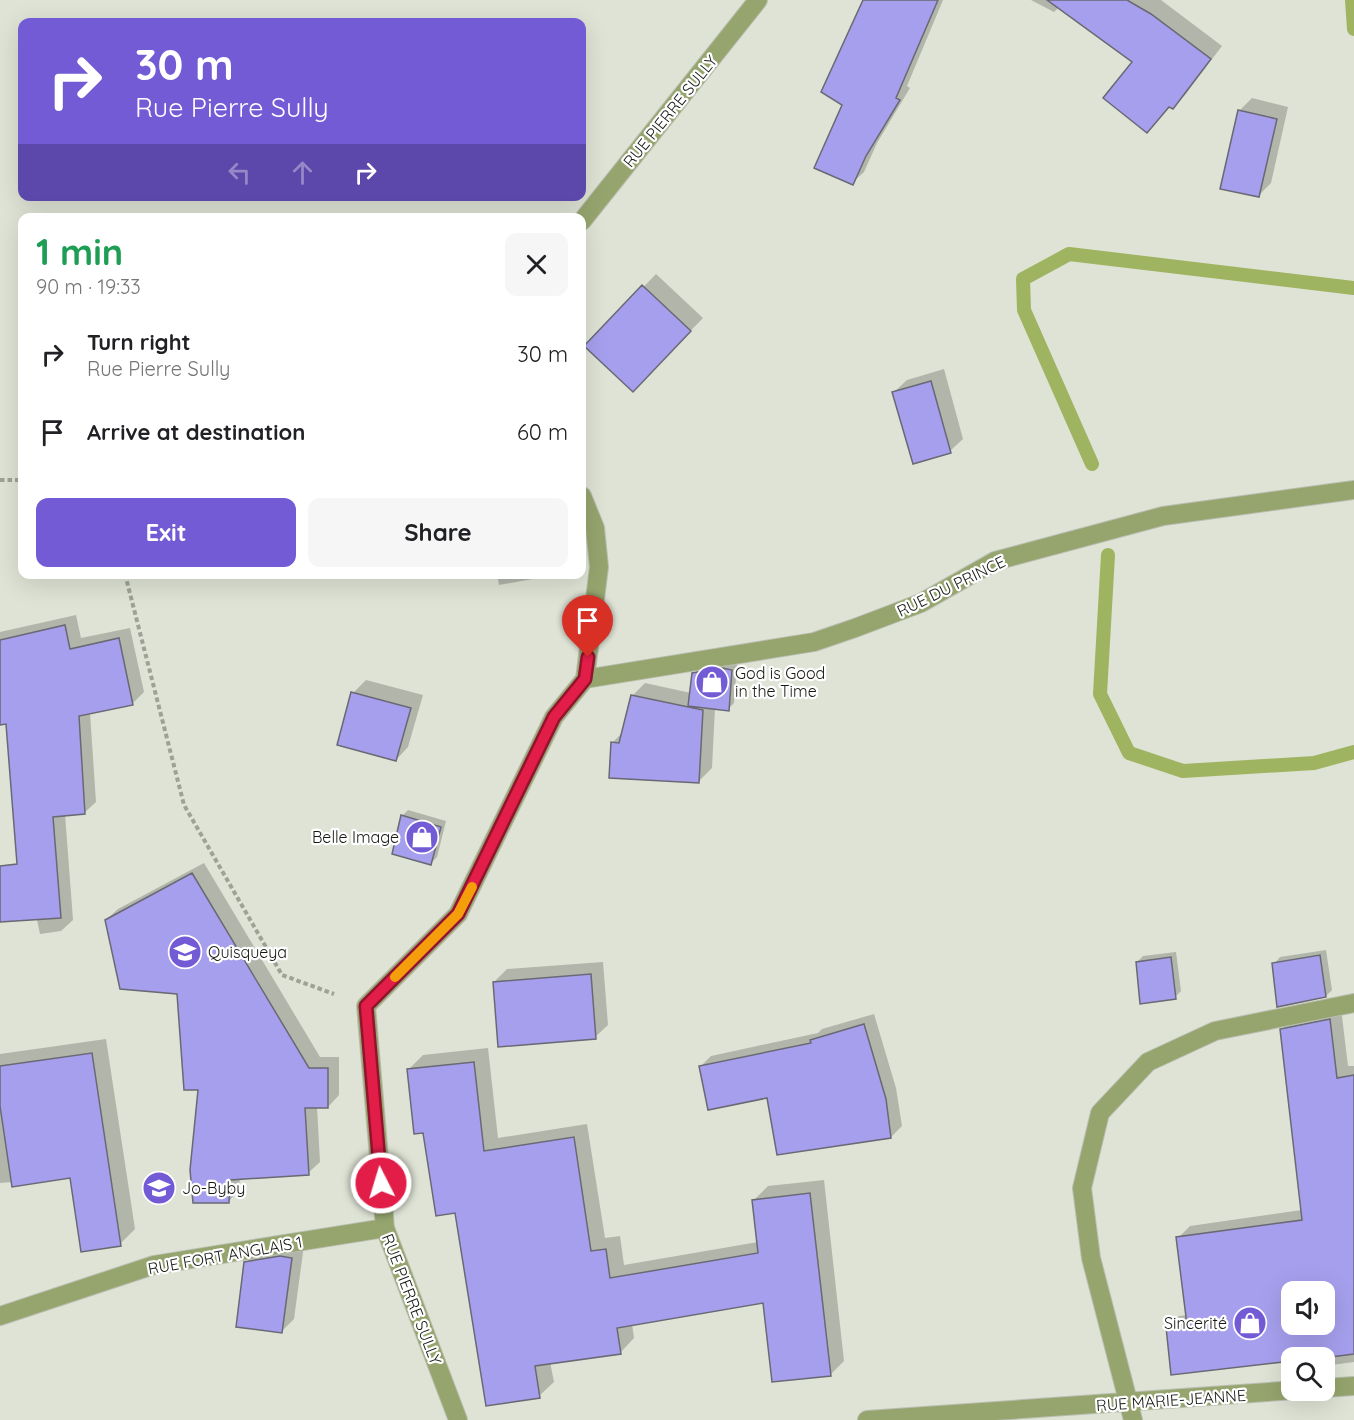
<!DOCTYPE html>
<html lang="en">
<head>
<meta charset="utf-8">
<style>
  :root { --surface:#fff; --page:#f6f6f6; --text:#202124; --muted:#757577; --accent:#725bd5 }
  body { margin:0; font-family:Quicksand,sans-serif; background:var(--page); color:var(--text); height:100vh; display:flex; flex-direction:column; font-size:22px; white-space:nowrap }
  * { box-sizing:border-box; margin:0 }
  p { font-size:20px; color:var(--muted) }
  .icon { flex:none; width:33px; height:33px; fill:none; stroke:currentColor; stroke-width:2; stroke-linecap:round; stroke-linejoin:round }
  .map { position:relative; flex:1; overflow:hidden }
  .sheet { position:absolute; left:18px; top:213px; width:568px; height:366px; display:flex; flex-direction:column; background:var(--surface); border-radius:12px; box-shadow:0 6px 24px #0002 }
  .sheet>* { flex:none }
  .banner { position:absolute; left:18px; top:18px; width:568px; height:183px; border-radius:12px; box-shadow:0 6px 24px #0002; background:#725bd5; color:#fff; overflow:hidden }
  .buttons { position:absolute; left:1281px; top:1281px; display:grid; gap:12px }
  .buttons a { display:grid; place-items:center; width:54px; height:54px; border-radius:12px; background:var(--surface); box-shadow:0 6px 24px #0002; font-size:30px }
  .pin { position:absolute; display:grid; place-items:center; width:51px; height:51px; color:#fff; margin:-62px -26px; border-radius:50% 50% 50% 0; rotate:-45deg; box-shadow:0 0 6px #0007 }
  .pin .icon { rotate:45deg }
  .me { position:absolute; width:66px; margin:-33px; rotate:355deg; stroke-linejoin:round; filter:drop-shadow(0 0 4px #0008) }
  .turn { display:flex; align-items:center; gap:21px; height:126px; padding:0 18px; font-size:27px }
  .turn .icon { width:78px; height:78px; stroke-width:2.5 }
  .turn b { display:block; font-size:42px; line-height:51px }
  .lanes { display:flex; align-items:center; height:57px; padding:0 18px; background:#0003; justify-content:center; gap:30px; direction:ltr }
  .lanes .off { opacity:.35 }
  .round { display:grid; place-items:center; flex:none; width:63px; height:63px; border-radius:12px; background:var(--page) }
  .headline { display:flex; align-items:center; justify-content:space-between; height:102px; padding:0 18px }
  h1 { font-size:36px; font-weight:700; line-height:45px; color:#1e9e55 }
  .button { display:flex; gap:12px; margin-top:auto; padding:12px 18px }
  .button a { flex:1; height:69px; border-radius:12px; background:var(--accent); color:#fff; font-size:24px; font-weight:700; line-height:69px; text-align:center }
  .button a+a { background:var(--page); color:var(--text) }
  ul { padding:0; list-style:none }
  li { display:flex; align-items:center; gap:18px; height:78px; padding:0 18px }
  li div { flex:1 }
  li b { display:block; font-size:22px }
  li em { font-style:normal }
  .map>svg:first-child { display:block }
  .shadow { fill:#0003; fill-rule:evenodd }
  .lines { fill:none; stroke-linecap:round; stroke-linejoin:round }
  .stream { stroke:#9fb460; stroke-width:14 }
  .building { fill:#a69fed; stroke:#696874; stroke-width:1.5; fill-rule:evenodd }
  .street-casing { stroke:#babeb2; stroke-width:20 }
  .path { stroke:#9da196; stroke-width:4; stroke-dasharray:4.5 3; stroke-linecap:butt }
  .street { stroke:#96a56e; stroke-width:18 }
  .route-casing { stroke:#92132f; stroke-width:15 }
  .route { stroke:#e11d48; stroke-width:10 }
  .slow { stroke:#f59e0b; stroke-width:10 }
  .labels { text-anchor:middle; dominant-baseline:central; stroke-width:4.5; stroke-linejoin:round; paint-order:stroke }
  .street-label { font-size:16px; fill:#161813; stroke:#fff }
  .poi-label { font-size:16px; fill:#161813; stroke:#fff; text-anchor:start }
</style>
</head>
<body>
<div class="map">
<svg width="1354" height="1420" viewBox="0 0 1354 1420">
  <rect width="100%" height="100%" fill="#dee3d5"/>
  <path class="shadow" d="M865 0H943L907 86 910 88 877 143 864 172 852 183 844 104Z
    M1031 0H1161L1222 46 1185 95 1173 107 1170 105 1147 131 1134 62 1059 7 1054 12Z
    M1252 98 1288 107 1271 183 1258 196 1239 111Z
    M656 274 703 318 633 390 586 346Z
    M944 369 963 439 950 451 894 392 907 380Z
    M497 574H560L499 585Z
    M76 615 81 638 130 628 144 692 132 704 90 713 96 802 84 813 65 814 73 920 61 931 40 934 15 815 8 722 0 724V632Z
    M729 663 737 664 734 703 728 709 715 708 712 768 699 781 612 743 623 732 632 696 645 683 691 693 693 674 700 668Z
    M366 680 423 695 408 747 396 760 353 693Z
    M408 810 446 821 437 857 431 863 402 816Z
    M204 863 320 1057H339V1095L328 1107H317L320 1162 308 1173 240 1178 239 1190 228 1202 199 1088 178 993 106 920 118 909Z
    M1326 950 1332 990 1326 996 1274 964 1280 957Z
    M1176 952 1181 991 1175 997 1137 962 1143 956Z
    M603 962 608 1025 595 1037 494 982 507 969Z
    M1341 1008 1348 1066H1354V1362L1324 1366V1358L1167 1328 1179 1316 1188 1315 1178 1238 1190 1226 1302 1210 1281 1030 1293 1018ZM1292 1292H1324V1324H1292Z
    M874 1014 896 1088 902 1126 891 1137 768 1096 700 1067 711 1056 818 1033 822 1029Z
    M106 1039 135 1229 120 1244 71 1177 0 1183V1054Z
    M488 1048 498 1138 587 1124 605 1238 620 1236 624 1265 758 1242 754 1200 768 1186 824 1180 844 1361 830 1375 765 1302 632 1324 634 1338 620 1353 550 1362 554 1382 539 1396 457 1212 424 1131 409 1069 423 1055Z
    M304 1245 294 1319 281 1332 246 1263 259 1250Z"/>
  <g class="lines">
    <path class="stream" d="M1352 0 1354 29
      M1092 464 1024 310 1023 279 1069 254 1354 288
      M1108 555 1100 694 1129 753 1183 771 1314 763 1354 752"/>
  </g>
  <path class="building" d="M863 0H938L896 98 900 100 866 156 853 185 814 168 842 105 821 92Z
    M1047 0H1127L1151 14 1211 59 1173 109 1169 107 1147 133 1103 98 1132 62Z
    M1238 110 1277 119 1259 197 1220 189Z
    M642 285 691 331 633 392 584 346Z
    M931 381 951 453 913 464 892 392Z
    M65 625 70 649 119 638 133 705 79 716 85 814 53 817 61 918 0 922V866L17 864 6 724 0 725V640Z
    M722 668 732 670 729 711 688 706 692 673Z
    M351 692 411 708 396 761 337 745Z
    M631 695 703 710 699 783 609 778 611 742 619 743Z
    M401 815 441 827 431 865 392 854Z
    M192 873 309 1068H328V1108H305L309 1175 230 1180 229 1203H193L190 1170 198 1090H184L177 994 120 989 105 920Z
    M1320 955 1326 997 1277 1007 1272 963Z
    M1171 957 1176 999 1140 1004 1136 962Z
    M591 974 596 1039 498 1047 493 982Z
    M1330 1019 1337 1078 1354 1075V1354L1323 1358H1292V1361L1171 1375 1166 1327 1187 1325 1176 1237 1302 1220 1280 1029ZM1292 1292H1324V1324H1292Z
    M864 1024 886 1099 891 1138 777 1155 767 1098 708 1110 699 1066 811 1043 810 1040Z
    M92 1053 121 1246 81 1252 70 1178 12 1187 0 1106V1066Z
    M474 1062 484 1151 574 1137 591 1251 606 1249 610 1278 758 1253 752 1200 810 1193 831 1376 772 1382 763 1303 617 1328 621 1354 535 1366 540 1398 486 1406 455 1213 436 1216 423 1133 414 1134 407 1069Z
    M280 1256 292 1258 282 1333 236 1327 244 1262Z"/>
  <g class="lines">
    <g class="street-casing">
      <path id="street" d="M582 221 758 0
        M585 679 814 642 855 628 921 603 995 561 1163 516 1354 490
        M0 1316 154 1265 385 1228
        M1324 1388 1354 1386
        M458 1420 385 1228 366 1006 458 914 554 717 585 679 599 567 595 528 582 496
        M867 1420 1296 1390
        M1133 1420 1091 1258 1082 1188 1100 1113 1148 1062 1215 1031 1354 1003"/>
    </g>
    <path class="path" d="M0 480H18L22 482
      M125 574 184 805 282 975 334 994"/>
    <use href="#street" class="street"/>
  </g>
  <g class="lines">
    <g class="route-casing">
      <path id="route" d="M381 1183 366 1006 458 914 554 717 585 679 588 657"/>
    </g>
    <use href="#route" class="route"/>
    <path class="slow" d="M395 977 458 914 472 887"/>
  </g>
  <defs>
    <g id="shop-disc" transform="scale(1.725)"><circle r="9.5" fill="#725bd5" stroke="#fff"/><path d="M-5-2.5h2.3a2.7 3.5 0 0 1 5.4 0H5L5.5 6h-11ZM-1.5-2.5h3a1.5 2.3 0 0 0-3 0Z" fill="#fff"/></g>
    <g id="school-disc" transform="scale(1.725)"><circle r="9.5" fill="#725bd5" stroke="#fff"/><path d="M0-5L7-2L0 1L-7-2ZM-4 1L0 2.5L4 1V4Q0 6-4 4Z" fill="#fff"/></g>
  </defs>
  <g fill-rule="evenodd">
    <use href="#shop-disc" x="712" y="682"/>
    <use href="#shop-disc" x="422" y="837"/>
    <use href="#school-disc" x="185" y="952"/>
    <use href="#school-disc" x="159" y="1188"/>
    <use href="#shop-disc" x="1250" y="1323"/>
  </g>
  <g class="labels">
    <g class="street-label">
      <text transform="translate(670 111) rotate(-51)">RUE PIERRE SULLY</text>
      <text transform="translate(951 586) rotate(-26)">RUE DU PRINCE</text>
      <text transform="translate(225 1255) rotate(-10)">RUE FORT ANGLAIS 1</text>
      <text transform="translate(412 1299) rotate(69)">RUE PIERRE SULLY</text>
      <text transform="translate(1171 1400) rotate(-4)">RUE MARIE-JEANNE</text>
    </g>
    <g class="poi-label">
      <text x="735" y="673">God is Good<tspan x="735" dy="18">in the Time</tspan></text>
      <text x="399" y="837" text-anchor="end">Belle Image</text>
      <text x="208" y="952">Quisqueya</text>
      <text x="182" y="1188">Jo-Byby</text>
      <text x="1227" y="1323" text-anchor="end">Sincerité</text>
    </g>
  </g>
</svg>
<div class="buttons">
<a><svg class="icon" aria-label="sound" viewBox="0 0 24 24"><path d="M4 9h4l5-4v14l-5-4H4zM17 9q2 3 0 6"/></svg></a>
<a><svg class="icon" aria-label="search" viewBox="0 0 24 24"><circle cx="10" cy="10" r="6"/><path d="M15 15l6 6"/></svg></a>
</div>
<div class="pin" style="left:588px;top:657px;background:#d93025"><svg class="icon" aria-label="arrive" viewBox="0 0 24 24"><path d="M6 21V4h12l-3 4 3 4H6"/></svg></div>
<svg class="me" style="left:381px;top:1183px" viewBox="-20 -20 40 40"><circle r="17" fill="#e11d48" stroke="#fff" stroke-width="3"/><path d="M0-11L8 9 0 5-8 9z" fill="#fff"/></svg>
<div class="banner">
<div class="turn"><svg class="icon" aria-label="right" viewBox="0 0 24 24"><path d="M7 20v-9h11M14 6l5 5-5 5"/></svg><div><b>30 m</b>Rue Pierre Sully</div></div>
<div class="lanes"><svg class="icon off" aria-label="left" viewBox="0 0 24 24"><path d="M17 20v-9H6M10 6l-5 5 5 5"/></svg><svg class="icon off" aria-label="ahead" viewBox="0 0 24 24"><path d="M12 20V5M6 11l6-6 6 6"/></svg><svg class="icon" aria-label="right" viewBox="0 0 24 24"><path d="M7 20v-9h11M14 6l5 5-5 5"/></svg></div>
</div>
<section class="sheet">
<div class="headline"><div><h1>1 min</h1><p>90 m · 19:33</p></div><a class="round"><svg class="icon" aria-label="close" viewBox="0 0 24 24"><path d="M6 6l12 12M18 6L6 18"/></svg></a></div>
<ul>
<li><svg class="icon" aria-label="right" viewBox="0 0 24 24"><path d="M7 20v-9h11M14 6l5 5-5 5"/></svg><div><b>Turn right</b><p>Rue Pierre Sully</p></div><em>30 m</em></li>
<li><svg class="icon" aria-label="arrive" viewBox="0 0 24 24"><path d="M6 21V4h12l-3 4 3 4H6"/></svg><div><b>Arrive at destination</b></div><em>60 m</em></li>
</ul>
<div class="button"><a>Exit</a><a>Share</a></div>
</section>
</div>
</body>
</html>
